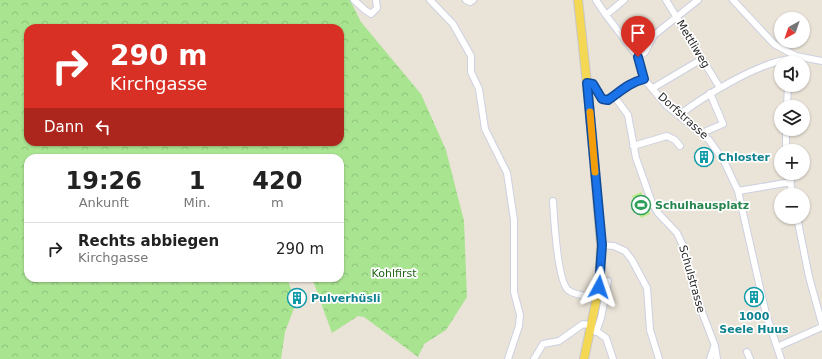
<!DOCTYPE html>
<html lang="de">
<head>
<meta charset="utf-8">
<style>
  :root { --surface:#fff; --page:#f6f6f6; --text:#222; --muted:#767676; --line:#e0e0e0 }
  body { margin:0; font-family:"DejaVu Sans",sans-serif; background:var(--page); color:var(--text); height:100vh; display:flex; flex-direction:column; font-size:15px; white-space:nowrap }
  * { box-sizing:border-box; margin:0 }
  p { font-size:13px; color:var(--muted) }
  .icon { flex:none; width:22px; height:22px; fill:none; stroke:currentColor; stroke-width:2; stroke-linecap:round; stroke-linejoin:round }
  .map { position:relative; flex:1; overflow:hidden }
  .sheet { position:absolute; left:24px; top:154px; width:320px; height:128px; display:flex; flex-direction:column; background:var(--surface); border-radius:12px; box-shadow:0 1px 3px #0004 }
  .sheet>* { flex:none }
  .hud { position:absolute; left:24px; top:24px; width:320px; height:122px; border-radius:12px; box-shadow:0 1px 3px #0004; background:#d93025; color:#fff; overflow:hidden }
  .needle { width:26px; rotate:220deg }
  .buttons { position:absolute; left:774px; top:12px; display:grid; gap:8px }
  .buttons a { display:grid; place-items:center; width:36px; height:36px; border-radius:50%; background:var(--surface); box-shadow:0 1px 3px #0004; font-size:20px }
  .pin { position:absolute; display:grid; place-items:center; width:34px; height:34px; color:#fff; margin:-41px -17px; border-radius:50% 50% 50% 0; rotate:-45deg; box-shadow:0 0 4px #0007 }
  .pin .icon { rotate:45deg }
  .me { position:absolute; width:44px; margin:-22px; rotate:5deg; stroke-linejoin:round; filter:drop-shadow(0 0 3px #0008) }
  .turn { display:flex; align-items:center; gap:14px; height:84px; padding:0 20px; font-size:18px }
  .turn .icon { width:52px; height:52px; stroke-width:2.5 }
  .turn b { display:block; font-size:28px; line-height:34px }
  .then { display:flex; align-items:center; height:38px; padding:0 20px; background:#0003; gap:8px; font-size:15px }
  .eta { display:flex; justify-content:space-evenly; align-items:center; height:68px; text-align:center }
  .eta b { font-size:24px; font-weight:600; line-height:28px }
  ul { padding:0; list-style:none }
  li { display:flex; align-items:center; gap:12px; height:52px; padding:0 20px; border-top:1px solid var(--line) }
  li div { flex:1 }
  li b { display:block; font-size:15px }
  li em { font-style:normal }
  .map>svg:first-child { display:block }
  .forest { fill:url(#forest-crowns); fill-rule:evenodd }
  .pitch { fill:#beec8c }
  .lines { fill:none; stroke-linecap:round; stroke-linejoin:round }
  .minor-casing { stroke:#cdd0e1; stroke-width:8 }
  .major-casing { stroke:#c7c7c7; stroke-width:10 }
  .minor { stroke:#fff; stroke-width:6 }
  .major { stroke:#f4d753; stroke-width:8 }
  .route-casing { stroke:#114b97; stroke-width:10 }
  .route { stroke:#1a73e8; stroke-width:7 }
  .slow { stroke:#f59e0b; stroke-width:7 }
  .labels { text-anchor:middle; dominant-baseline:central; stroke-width:3.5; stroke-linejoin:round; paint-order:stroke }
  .street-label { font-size:11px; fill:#272727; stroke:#fff }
  .culture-label { font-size:11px; font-weight:bold; fill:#0d838f; stroke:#fff; text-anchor:start }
  .leisure-label { font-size:11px; font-weight:bold; fill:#27864d; stroke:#fff; text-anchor:start }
  .park-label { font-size:11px; fill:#226417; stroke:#fff }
</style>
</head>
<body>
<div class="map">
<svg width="822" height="359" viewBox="0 0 822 359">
  <defs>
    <pattern id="forest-crowns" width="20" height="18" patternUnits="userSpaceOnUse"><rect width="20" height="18" fill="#a9e491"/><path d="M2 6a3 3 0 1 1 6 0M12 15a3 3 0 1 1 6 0" fill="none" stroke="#91c47d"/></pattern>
  </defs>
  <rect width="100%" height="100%" fill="#eae3d7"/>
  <path class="forest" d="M0 0H350L361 22 421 94 446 150 464 221 467 297 446 330 424 344 418 357 364 317 358 316 332 333 312 278H340V158H28V278H287L296 303 285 332 281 359H0ZM28 28H340V142H28Z"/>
  <path class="pitch" d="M641 192 650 214 641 218 632 196Z"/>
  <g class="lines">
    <g class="minor-casing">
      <path id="minor" d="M354 0 365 10 371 14 377 8 376 0
        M430 0 453 24 471 56V72L479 89 485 129 507 173 514 220V292L520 315 519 326 508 359
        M466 0 470 2 473 0
        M596 0 606 15 638 57 644 79 667 106 709 140 724 161 738 191 766 314 781 359
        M666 0 720 88
        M733 0 774 44 796 56 822 61
        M606 15 624 0
        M638 57 645 52 654 35 698 0
        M587 83 595 85 602 99 605 101 622 88 635 81 644 79
        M653 88 702 59
        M614 96 628 115 636 158 652 203 658 213 677 233 683 246 694 291 715 346 717 359
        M787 107 788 85
        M679 115C706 95 756 64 789 59
        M786 129V151
        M702 133 723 124 710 93
        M633 146 667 136 675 140 680 146
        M788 173 793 195
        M738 191 791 182
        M553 201C554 217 557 280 568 290 575 296 589 296 598 298
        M797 217 809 277 822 324
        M601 245 614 246 625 251 632 260 647 288 650 330 659 359
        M596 332 601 318 608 281
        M777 347 822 327
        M747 352 750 359
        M534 359 543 344 559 341 583 324 588 325 606 338 613 359
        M710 359 714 347"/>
    </g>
    <g class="major-casing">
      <path id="major" d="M578 0 589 102 601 245 599 287 584 359"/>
    </g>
    <use href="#minor" class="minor"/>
    <use href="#major" class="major"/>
  </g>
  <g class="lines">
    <g class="route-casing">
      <path id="route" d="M599 287 602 245 587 83 593 84 602 99 608 100C620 92 628 83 644 79L638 57"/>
    </g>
    <use href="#route" class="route"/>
    <path class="slow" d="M590 112 595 172"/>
  </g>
  <defs>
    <g id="building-ring" transform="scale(1)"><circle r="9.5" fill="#fff" stroke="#0f9aa8" stroke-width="1.5"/><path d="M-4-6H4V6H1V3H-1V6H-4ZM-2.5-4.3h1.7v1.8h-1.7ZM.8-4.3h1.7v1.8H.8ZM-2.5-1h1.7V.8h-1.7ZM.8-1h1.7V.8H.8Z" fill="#0f9aa8"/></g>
    <g id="stadium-ring" transform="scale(1)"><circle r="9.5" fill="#fff" stroke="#2e9e5b" stroke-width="1.5"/><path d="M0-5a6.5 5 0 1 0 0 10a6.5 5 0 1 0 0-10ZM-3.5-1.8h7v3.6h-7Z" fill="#2e9e5b"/></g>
  </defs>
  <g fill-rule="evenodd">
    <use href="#building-ring" x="704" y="157"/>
    <use href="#stadium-ring" x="641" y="205"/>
    <use href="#building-ring" x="754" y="297"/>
    <use href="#building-ring" x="297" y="298"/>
  </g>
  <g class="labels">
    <g class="street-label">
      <text transform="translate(693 44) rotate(59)">Mettliweg</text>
      <text transform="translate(683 116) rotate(42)">Dorfstrasse</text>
      <text transform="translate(692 279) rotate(74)">Schulstrasse</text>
    </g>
    <g class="culture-label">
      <text x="718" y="157">Chloster</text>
      <text x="311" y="298">Pulverhüsli</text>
      <text x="754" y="316" text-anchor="middle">1000<tspan x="754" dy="13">Seele Huus</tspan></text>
    </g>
    <g class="leisure-label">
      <text x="655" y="205">Schulhausplatz</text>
    </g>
    <g class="park-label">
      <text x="394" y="273">Kohlfirst</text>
    </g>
  </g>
</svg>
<div class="buttons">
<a><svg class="needle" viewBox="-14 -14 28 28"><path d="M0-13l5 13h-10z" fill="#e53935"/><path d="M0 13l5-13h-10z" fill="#767676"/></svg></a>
<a><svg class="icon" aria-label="sound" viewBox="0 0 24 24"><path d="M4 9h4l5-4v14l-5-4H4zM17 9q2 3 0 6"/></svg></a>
<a><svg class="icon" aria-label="layers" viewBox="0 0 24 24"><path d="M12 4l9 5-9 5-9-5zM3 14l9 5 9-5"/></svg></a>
<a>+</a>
<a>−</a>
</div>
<div class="pin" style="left:638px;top:57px;background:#d93025"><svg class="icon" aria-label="arrive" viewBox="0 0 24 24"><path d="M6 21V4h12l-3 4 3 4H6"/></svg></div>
<svg class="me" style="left:599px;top:287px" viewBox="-20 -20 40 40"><path d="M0-17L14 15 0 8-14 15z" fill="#1a73e8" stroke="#fff" stroke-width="4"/></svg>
<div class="hud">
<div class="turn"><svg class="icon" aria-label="right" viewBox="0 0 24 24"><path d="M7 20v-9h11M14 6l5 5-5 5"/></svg><div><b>290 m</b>Kirchgasse</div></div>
<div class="then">Dann<svg class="icon" aria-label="left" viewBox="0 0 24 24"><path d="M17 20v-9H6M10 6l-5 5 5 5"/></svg></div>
</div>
<section class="sheet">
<div class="eta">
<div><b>19:26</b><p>Ankunft</p></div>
<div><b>1</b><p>Min.</p></div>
<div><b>420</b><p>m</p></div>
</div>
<ul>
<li><svg class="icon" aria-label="right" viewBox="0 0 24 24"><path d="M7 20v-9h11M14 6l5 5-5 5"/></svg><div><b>Rechts abbiegen</b><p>Kirchgasse</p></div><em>290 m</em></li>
</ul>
</section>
</div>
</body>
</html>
